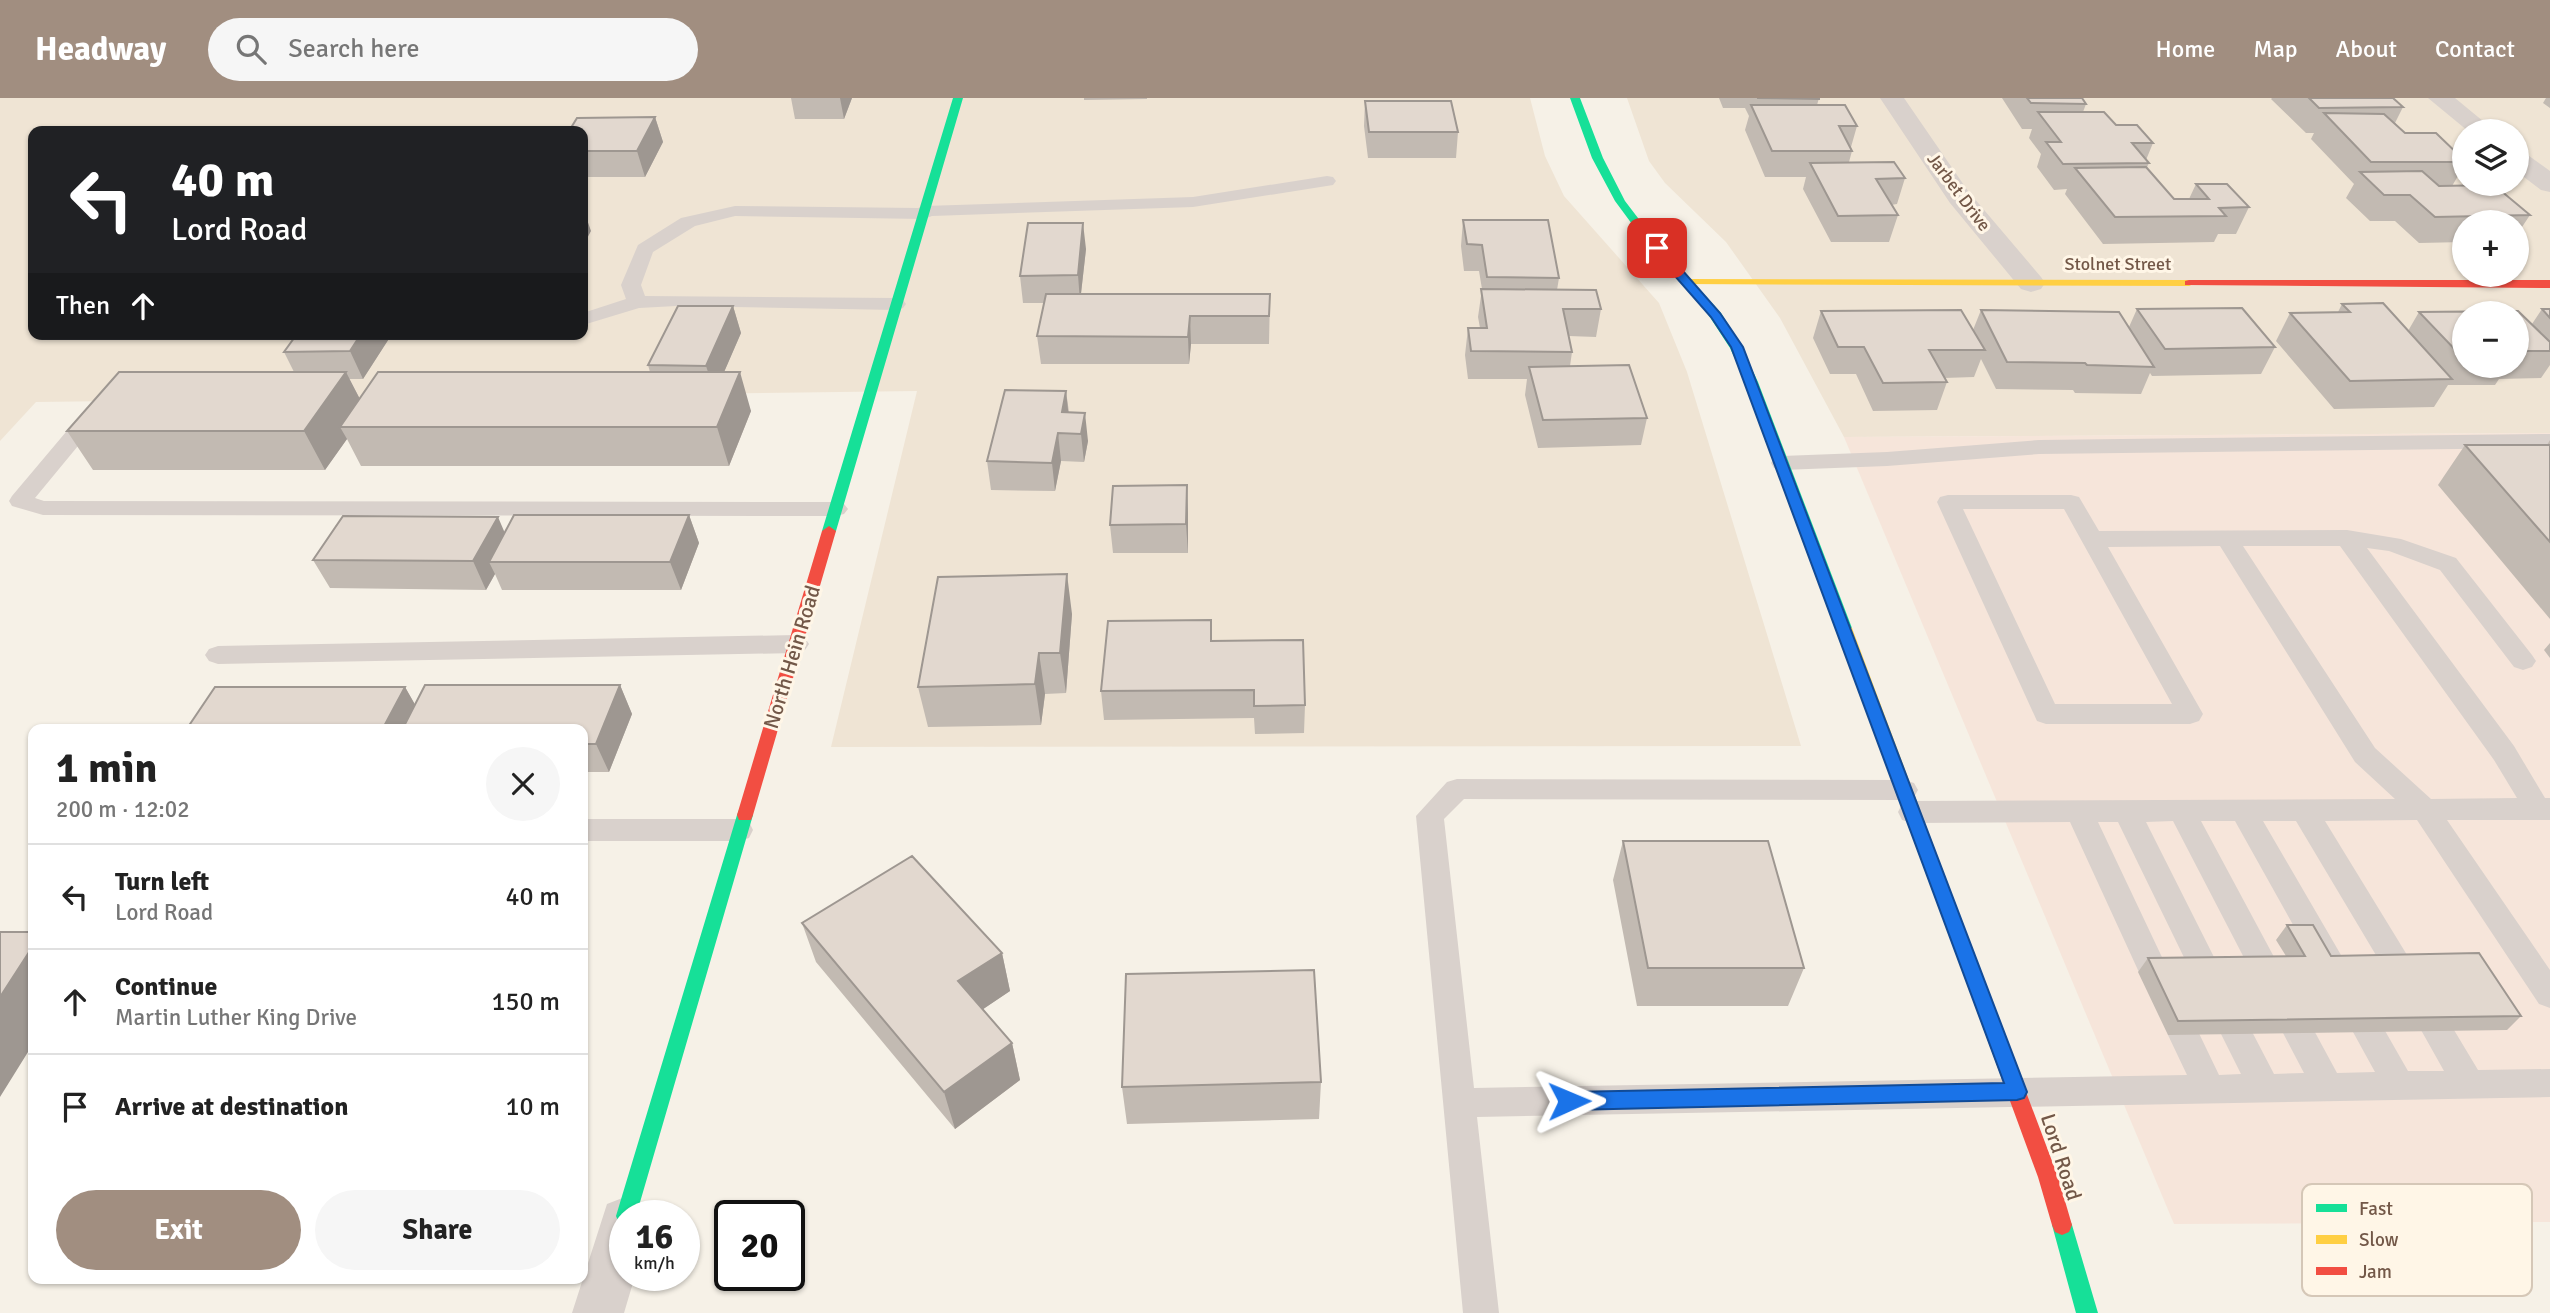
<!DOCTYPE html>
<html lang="en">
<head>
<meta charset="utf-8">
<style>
  :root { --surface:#fff; --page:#f6f6f6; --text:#222; --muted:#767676; --line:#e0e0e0; --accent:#a18e80 }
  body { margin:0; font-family:Signika,sans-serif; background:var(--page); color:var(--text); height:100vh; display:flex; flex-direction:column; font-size:26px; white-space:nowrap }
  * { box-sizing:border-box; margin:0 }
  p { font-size:23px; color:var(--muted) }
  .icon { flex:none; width:38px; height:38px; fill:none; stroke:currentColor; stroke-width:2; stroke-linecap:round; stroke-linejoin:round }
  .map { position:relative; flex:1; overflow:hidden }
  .drawer { position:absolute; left:28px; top:626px; width:560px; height:560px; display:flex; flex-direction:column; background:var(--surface); border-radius:14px; box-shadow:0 2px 5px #0004 }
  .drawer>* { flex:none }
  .hud { position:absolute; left:28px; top:28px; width:560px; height:214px; border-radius:14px; box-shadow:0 2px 5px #0004; background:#202124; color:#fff; overflow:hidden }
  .controls { position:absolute; left:2452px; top:21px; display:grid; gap:14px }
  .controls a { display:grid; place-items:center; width:77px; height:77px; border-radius:50%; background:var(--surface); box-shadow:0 2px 5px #0004; font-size:35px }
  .speed { position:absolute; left:609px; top:1102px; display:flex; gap:14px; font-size:35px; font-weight:700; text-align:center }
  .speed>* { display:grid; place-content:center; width:91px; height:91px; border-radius:50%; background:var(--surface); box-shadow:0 2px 5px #0004; line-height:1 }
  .speed small { font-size:18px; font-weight:400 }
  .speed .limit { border:4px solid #111; border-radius:10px; background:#fff; color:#111 }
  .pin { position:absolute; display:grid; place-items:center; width:60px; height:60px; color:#fff; margin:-30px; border-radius:14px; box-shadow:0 4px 10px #0006 }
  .me { position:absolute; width:77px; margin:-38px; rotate:89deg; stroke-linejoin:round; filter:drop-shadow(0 0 5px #0008) }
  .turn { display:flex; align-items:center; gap:24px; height:147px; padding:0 28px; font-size:32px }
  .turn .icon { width:91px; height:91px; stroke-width:2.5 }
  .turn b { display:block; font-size:49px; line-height:60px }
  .then { display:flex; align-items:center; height:66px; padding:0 28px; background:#0003; gap:14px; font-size:26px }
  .round { display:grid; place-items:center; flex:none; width:74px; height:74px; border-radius:37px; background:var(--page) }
  .summary { display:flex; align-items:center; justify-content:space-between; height:119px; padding:0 28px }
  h1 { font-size:42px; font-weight:700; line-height:52px }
  .action { display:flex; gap:14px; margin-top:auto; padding:14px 28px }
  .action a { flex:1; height:80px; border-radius:42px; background:var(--accent); color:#fff; font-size:28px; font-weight:700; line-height:80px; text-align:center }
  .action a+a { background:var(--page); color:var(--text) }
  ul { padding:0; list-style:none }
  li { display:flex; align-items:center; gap:21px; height:105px; padding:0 28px; border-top:2px solid var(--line) }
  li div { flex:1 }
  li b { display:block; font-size:26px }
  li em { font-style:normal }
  header { display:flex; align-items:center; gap:42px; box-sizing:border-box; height:98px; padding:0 35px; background:var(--accent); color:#fff }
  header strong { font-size:33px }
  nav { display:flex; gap:38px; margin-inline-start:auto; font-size:24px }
  .search { width:490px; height:63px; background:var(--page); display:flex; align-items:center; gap:18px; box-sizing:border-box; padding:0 24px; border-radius:38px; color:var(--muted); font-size:26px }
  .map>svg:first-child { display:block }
  .residential { fill:#efe4d4; fill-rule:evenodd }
  .commercial { fill:#f6e5da }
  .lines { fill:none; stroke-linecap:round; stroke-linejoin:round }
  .lane { fill:#d9d1cc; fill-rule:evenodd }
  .street { fill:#d9d1cc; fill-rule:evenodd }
  .fast { fill:#16e098; fill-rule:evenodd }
  .slow { fill:#ffcf43; fill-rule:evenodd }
  .jam { fill:#f24e42; fill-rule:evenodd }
  .wall { fill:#c2bab2; fill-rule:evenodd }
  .shaded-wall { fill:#9e9791 }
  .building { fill:#e2d8cf; stroke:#9e9791; stroke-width:2 }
  .route { fill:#1a73e8; stroke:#114b97; stroke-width:2 }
  .labels { text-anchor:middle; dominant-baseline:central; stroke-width:6; stroke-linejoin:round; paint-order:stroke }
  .far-street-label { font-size:18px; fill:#735848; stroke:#fff6e7 }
  .street-label { font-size:21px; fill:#735848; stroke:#fff6e7 }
  .key { fill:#fff6e7; stroke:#d5c7b7; stroke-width:2 }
  .key-label { font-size:19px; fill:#735848 }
</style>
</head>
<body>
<header>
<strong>Headway</strong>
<div class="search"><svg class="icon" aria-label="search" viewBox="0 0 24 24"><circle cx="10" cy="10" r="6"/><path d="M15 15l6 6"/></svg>Search here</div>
<nav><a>Home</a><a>Map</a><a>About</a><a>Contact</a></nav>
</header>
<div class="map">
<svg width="2550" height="1215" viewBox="0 0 2550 1215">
  <rect width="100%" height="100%" fill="#f6f1e7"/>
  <path class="residential" d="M0 0H1530L1545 58 1564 98 1659 205 1687 274 1801 648 831 649 917 293 36 304 0 343ZM33 33H583V236H33Z
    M1627 0H2550V335L1844 339 1780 220 1726 144 1665 85 1649 63ZM2464 33H2516V86H2464ZM2464 124H2516V177H2464ZM2464 215H2516V268H2464Z"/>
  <path class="commercial" d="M2550 335V1124L2174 1126 1844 339Z"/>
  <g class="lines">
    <path class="lane" d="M1327 78 1333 79 1336 83 1333 87 1193 109 932 118 924 121 735 118 695 128 653 154 641 187 645 198 896 200 903 202 906 206 903 210 896 212 676 208 639 210 583 227V215L626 201 621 187 638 147 681 120 735 108 918 110 925 108 1193 99Z
      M95 308 103 309 106 314 35 400 44 403 836 404 844 406 848 411 844 416 836 418 43 417 12 408 9 403 12 398 87 309Z
      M2550 336V350L2039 356 1887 368 1782 372 1774 370 1771 365 1774 360 1782 358 1887 354 2039 342Z
      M1948 397H2071L2079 399 2099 433 2347 432 2401 441 2456 460 2532 557 2536 563 2532 569 2523 572 2514 569 2440 472 2389 453 2367 450 2514 648 2545 700H2550V722H2447L2550 872V910L2539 906 2417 722 2325 723 2415 870 2411 879 2400 883 2389 879 2296 723H2263L2341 857 2337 866 2326 870 2315 866 2235 723H2201L2281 872 2277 881 2266 885 2255 881 2173 723 2146 724 2221 873 2217 882 2206 886 2195 882 2118 724H2098L2169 874 2165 883 2154 887 2143 883 2070 724 1912 725 1902 722 1898 714 1902 706 1912 703 2395 701 2355 664 2220 448 2108 449 2203 616 2199 623 2190 626H2046L2037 623 1937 404 1940 399ZM1963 411H2064L2172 606H2055ZM2243 448H2340L2494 662 2517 700 2431 701 2375 650Z
      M796 537 805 540 809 546 805 552 796 555 218 566 209 563 205 557 209 551 218 548Z
      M1457 681 1904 682 1914 685 1918 692 1914 699 1904 702 1464 701 1444 721 1474 990 2187 977 2168 937 2173 927 2184 923 2195 927 2219 977 2241 976 2221 936 2226 926 2237 922 2248 926 2274 976 2304 975 2283 935 2288 925 2299 921 2310 925 2337 975 2375 974 2353 934 2358 924 2369 920 2380 924 2408 973H2444L2421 932 2426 922 2437 918 2448 922 2478 972 2550 971V999L1477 1019 1499 1215H1463L1416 718 1447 684Z
      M583 721H739L749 724 753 732 749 740 739 743H583Z"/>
    <path class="street" d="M1880 0H1904L1968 93 2041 179 2045 185 2041 191 2031 194 2021 191 1950 105Z
      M2428 0H2455L2495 33H2468Z
      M2516 52 2525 55 2550 73V94L2541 92 2516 73Z
      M625 1099 643 1106 648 1118H625V1178H635L624 1215H572L607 1106Z"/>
    <path class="fast" d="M953 0H963L836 433 834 436H824L822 433Z
      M1570 0H1580L1603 60 1625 103 1654 141 1721 215 1738 242 1758 284 1852 530 1849 534H1839L1836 530 1746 284 1730 250 1702 207 1646 145 1615 103 1592 60Z
      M745 711 751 712 753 717 636 1118H625V1127L619 1125 616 1118 737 717 739 712Z
      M2062 1117 2069 1120 2072 1127 2098 1215H2076L2052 1127 2055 1120Z"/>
    <path class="slow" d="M1686 181 2189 182 2195 185 2189 188 1682 186V182Z
      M1844 525 1852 530 1964 829 1961 834 1955 836 1949 834 1946 829 1836 530Z"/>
    <path class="jam" d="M2189 182H2550V190L2185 187V183Z
      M829 428 836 433 753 717 751 722H739L737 717 822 433Z
      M1955 822 1961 824 1964 829 2058 1079 2072 1127 2069 1134 2062 1137 2055 1134 2052 1127 2038 1079 1946 829 1949 824Z"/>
  </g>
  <path class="wall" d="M791 0H852L844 21H795Z
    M1084 0H1147V1L1084 2Z
    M1719 0H1819L1817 7 1857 28 1851 49 1852 53 1849 64 1905 80 1897 106 1891 107 1898 117 1889 144H1831L1803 91 1806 79H1765L1745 32 1749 18 1745 10H1723Z
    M2002 0H2082L2086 6 2083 14 2116 27 2153 45 2146 62 2149 65 2147 69 2174 101H2189L2196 86 2249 109 2236 136H2218L2214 144 2103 146 2065 96 2067 91 2054 92 2037 69 2041 56 2029 40 2032 31H2022Z
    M2272 0H2393L2403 9 2395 25 2405 35 2464 62V68L2452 88 2530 117 2516 138V124H2464V144L2419 145 2395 123H2370L2346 100 2354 86 2311 41 2314 35H2306L2271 1Z
    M2546 0H2550V10L2543 5Z
    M1365 3 1458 34 1456 60H1368L1364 28Z
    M655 19 663 44 645 79H583V33Z
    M1463 122 1559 180 1557 192 1601 211 1596 239 1569 238 1572 254 1570 268 1647 320 1641 347 1538 350 1525 297 1527 281H1468L1465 257 1468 230H1480L1478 219 1482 191 1479 173H1464L1461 148Z
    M1086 151 1081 196H1270L1269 246H1191L1189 266H1041L1037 238 1044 205H1023L1020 178Z
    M2383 205 2408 233 2419 214 2518 213 2532 226 2542 211H2550V267L2541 280 2499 281 2495 287H2448L2434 309 2334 311 2276 243 2290 215 2338 214 2342 206ZM2464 215H2516V268H2464Z
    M733 208 741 235 724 274 751 313 729 368H361L347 341 325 372H93L67 333 294 274 284 254 392 236 363 281H349L360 301 650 274 648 267Z
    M2137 211 2275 249 2261 276 2152 278 2150 275 2141 296 2075 295 2073 292 1996 291 1981 261 1974 279 1944 280 1947 284 1937 312 1873 313 1856 276H1830L1813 240 1821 213 1973 232 1981 212 2129 229Z
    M1066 293 1069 314 1088 343 1084 364 1061 363 1055 393 991 392 987 363Z
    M2550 342V521L2438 387 2465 347H2547Z
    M1187 387 1188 415V455H1113L1110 427Z
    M689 417 699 445 681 492H502L495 476 486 492 330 490 313 462 505 434Z
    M1072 516 1066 595 1045 596 1041 627 928 629 918 589Z
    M1212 543 1305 607 1304 635 1255 636 1254 620 1104 622 1101 593Z
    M2550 545V560L2544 552Z
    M620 587 632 616 609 674H583V632H186L405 589 415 607Z
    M1623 743 1804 870 1788 908H1637L1613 782Z
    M802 825 1002 855 1010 893 983 911 1012 945 1020 982 955 1031 816 864Z
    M2287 827 2331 858 2521 918 2507 932 2168 937 2138 874 2148 860 2286 858 2276 842Z
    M1321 984 1319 1021 1127 1026 1122 989Z"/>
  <path class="shaded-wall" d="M840 0H852L844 21Z
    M655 19 663 44 645 79 637 53Z
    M583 110 591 133 583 148Z
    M1083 125 1086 151 1080 204 1078 177Z
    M733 208 741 235 715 295 706 268Z
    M1190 218 1191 246 1189 266 1188 239Z
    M361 236H392L363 281 350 253Z
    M346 274 366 313 340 329 347 341 325 372 304 333Z
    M740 274 751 313 729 368 717 329Z
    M1066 293 1069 321 1062 314Z
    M1085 315 1088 343 1084 364 1081 336Z
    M1058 335 1061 363 1055 393 1052 365Z
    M1187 387 1188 415V455L1186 426Z
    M689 417 699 445 681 492 670 464Z
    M498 419 510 447 489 464 495 476 486 492 473 463Z
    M1067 476 1072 516 1066 595 1060 555Z
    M1039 555 1045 596 1041 627 1035 586Z
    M620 587 632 616 609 674 596 646Z
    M405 589 421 617 413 632H382Z
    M33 848V946L0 999V899Z
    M1002 855 1010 893 967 922 958 883Z
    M1012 945 1020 982 955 1031 944 994Z"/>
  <path class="building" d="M1757 0H1819V1Z
    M2027 0H2082L2086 6 2031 5Z
    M2309 0H2393L2403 9 2319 10Z
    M1365 3H1451L1458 34H1369Z
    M1751 7H1845L1857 28H1839L1852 53H1772Z
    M2038 14H2104L2116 27H2137L2153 45H2132L2149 65 2063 66 2046 44H2061Z
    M2324 15 2384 16 2405 35H2436L2464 62V64H2371Z
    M655 19 637 53H583V33H569L577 20Z
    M1894 64 1905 80 1876 81 1898 117 1838 118 1810 65Z
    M2146 69 2174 101H2209L2196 86H2227L2249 109 2219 110 2226 118 2115 119 2075 70Z
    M2422 73 2439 88 2494 87 2530 117 2435 119 2410 97H2384L2360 74Z
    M1463 122H1548L1559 180 1487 179 1482 147 1467 146Z
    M1028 125H1083L1078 177 1020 178Z
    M1481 191 1596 192 1601 211H1563L1572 254 1471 253 1468 230H1487Z
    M1046 196H1270L1269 218H1190L1188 239 1037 238Z
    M2383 205 2452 281 2350 283 2290 215 2350 214 2342 206Z
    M678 208H733L706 268 648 267Z
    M2242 210 2275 249 2165 251 2137 211Z
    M2542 211H2550V220Z
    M1961 212 1985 252H1929L1947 284 1883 285 1864 249H1838L1821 213Z
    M1981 212 2119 214 2154 269 2087 267 2085 265 2007 264Z
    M2518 213 2550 244V253H2516V215H2464V260H2463L2419 214Z
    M297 236H361L350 253 284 254Z
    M1629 267 1647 320 1543 322 1529 269Z
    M119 274H346L304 333H67Z
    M378 274H740L717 329H340Z
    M1005 292 1066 293 1062 314 1085 315 1081 336 1058 335 1052 365 987 363Z
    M2465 347H2550V444Z
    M1187 387 1186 426 1110 427 1113 388Z
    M514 417H689L670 464H489Z
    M343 418 498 419 473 463 313 462Z
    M1067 476 1060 555H1039L1035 586 918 589 938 479Z
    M1211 522V543L1303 542 1305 607 1254 608V592L1101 593 1108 523Z
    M425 587H620L596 646H583V632H402Z
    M215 589H405L382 632H186Z
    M1623 743H1768L1804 870H1648Z
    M912 758 1002 855 958 883 1012 945 944 994 802 825Z
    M2287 827H2313L2331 858 2479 855 2521 918 2178 923 2148 860 2305 858Z
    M0 834H33V848L0 899Z
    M1314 872 1321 984 1122 989 1126 876Z"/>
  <path class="route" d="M1653 148H1661L1720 215 1743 249 2027 994 2024 1000 2017 1002 1569 1012 1562 1009 1559 1003 1562 996 1569 994 2004 985 1731 249 1711 219 1653 153Z"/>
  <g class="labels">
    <g class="far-street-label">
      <text transform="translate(1959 94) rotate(53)">Jarbet Drive</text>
      <text x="2118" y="166">Stolnet Street</text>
    </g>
    <g class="street-label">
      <text transform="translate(792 559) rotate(-73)">North Hein Road</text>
      <text transform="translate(2061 1059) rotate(72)">Lord Road</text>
    </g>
  </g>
  <rect x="2302" y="1086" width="230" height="112" rx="10" class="key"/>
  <rect x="2316" y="1106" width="31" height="8" fill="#16e098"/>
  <rect x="2316" y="1137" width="31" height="9" fill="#ffcf43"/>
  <rect x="2316" y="1169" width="31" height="8" fill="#f24e42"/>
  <g class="key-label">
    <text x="2359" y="1117">Fast</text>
    <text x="2359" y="1148">Slow</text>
    <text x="2359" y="1180">Jam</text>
  </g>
</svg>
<div class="controls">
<a><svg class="icon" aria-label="layers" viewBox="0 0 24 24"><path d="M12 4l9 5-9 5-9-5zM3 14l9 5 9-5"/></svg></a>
<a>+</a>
<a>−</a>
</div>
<div class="speed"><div>16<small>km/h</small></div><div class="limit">20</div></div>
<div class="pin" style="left:1657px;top:150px;background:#d93025"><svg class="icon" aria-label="arrive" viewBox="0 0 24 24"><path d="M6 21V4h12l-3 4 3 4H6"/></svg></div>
<svg class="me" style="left:1569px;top:1003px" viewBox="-20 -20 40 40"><path d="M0-17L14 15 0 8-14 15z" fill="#1a73e8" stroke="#fff" stroke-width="4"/></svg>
<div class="hud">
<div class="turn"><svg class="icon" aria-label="left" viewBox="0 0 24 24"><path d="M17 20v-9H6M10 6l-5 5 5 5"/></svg><div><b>40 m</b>Lord Road</div></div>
<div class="then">Then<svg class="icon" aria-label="ahead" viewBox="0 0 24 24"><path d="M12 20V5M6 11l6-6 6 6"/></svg></div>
</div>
<section class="drawer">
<div class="summary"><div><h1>1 min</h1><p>200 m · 12:02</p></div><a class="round"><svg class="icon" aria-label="close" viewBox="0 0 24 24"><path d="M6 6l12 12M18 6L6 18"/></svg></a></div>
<ul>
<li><svg class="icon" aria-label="left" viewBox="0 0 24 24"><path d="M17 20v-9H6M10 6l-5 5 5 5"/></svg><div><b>Turn left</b><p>Lord Road</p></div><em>40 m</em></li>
<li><svg class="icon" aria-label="ahead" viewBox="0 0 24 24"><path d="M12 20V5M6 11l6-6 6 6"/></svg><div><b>Continue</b><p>Martin Luther King Drive</p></div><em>150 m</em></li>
<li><svg class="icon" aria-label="arrive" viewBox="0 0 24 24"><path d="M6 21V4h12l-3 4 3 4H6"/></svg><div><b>Arrive at destination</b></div><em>10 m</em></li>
</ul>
<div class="action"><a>Exit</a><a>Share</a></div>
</section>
</div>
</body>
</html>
